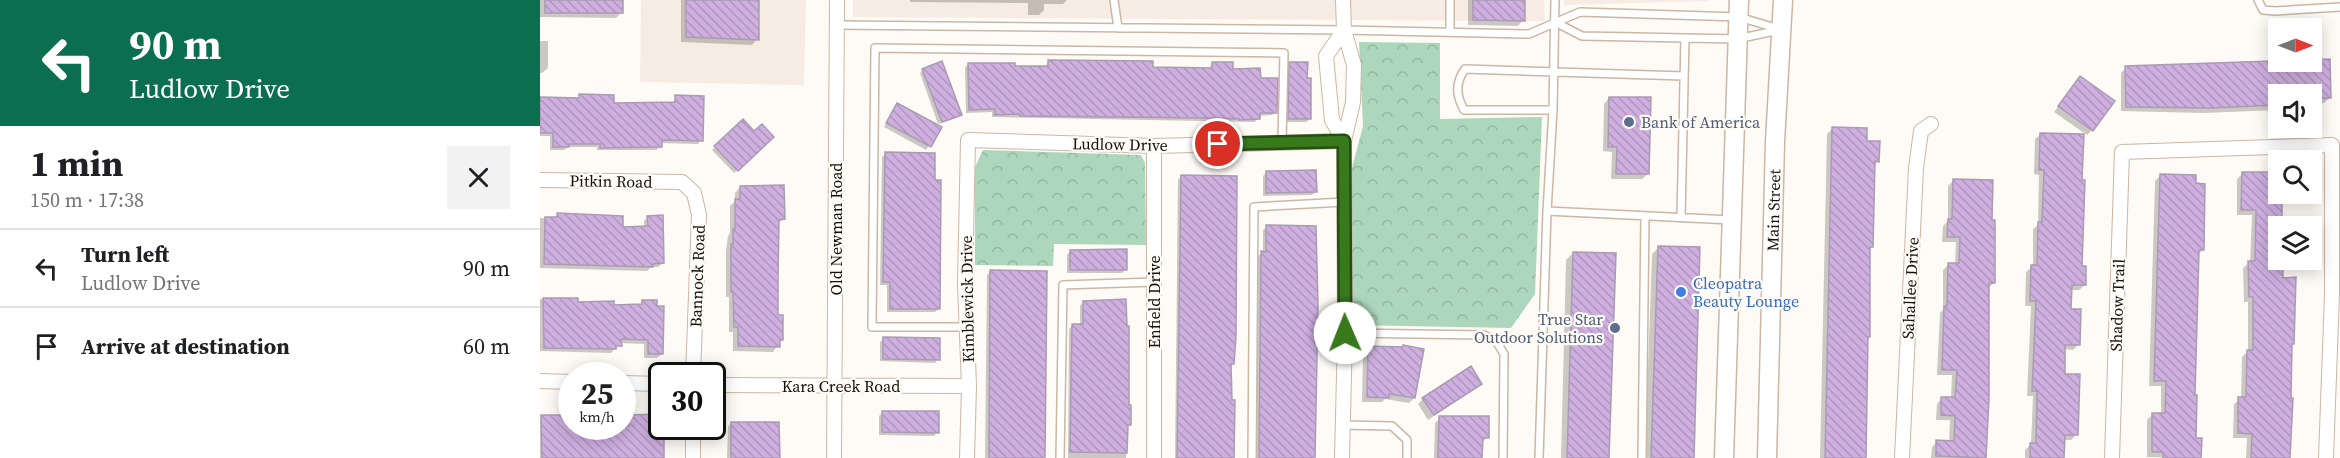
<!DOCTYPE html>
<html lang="en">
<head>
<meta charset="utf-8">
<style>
  :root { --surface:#fff; --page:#f2f2f2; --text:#202124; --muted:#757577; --line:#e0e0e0 }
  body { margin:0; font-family:"Source Serif 4",serif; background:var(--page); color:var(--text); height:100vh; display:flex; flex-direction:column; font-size:22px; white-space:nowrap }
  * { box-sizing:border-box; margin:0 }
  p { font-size:20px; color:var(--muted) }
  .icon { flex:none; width:33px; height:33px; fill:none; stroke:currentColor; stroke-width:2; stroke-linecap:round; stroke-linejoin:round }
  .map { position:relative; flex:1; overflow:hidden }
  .sheet { display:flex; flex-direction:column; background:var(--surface); width:540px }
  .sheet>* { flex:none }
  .banner { background:#0b6e4f; color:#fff; overflow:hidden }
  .needle { width:39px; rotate:90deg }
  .buttons { position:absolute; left:1728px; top:18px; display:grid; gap:12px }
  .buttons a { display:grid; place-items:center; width:54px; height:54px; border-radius:0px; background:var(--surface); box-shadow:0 3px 15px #0003; font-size:30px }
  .speed { position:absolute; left:18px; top:362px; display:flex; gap:12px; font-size:30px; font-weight:700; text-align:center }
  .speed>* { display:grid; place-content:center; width:78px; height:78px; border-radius:50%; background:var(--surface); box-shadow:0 3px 15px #0003; line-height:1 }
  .speed small { font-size:15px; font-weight:400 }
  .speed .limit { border:3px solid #111; border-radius:9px; background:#fff; color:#111 }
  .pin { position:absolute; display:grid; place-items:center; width:51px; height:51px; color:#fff; margin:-26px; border:3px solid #fff; border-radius:50%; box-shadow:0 2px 6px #0007 }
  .me { position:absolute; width:66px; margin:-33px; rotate:359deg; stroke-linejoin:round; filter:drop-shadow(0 0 4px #0008) }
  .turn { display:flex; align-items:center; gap:21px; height:126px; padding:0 30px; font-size:27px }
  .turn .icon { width:78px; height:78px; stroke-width:2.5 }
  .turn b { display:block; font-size:42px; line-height:51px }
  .round { display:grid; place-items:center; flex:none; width:63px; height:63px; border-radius:0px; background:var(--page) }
  .head { display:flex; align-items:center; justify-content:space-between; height:102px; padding:0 30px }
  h1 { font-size:36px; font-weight:700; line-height:45px }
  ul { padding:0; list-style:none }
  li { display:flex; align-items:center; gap:18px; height:78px; padding:0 30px; border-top:2px solid var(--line) }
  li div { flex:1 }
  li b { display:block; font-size:22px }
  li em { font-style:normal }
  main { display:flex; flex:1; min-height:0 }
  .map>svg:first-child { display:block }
  .built { fill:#f7ece3 }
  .park { fill:url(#park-crowns) }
  .shadow { fill:#0003 }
  .building { fill:url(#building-back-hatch); stroke:#a99cb2; stroke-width:1.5 }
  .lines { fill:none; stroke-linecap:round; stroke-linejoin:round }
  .lane-casing { stroke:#cab7a4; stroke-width:10 }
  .street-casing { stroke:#cab7a4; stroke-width:16 }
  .secondary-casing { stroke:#cab7a4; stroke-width:21 }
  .lane { stroke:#fff; stroke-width:7 }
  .street { stroke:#fff; stroke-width:14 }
  .secondary { stroke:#fff; stroke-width:18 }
  .route-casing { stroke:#244f12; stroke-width:15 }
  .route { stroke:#387a1b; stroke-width:10 }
  .service-dot { fill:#5c6f8a; stroke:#fefaf6; stroke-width:2 }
  .shop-dot { fill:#3f7fe0; stroke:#fefaf6; stroke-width:2 }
  .labels { text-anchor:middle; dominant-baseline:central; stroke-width:4.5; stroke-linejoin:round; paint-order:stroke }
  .service-label { font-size:16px; fill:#4e5e75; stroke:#fefaf6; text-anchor:start }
  .street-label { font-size:16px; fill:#161009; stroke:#fefaf6 }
  .shop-label { font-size:16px; fill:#366cbe; stroke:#fefaf6; text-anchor:start }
</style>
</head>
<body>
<main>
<section class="sheet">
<div class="banner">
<div class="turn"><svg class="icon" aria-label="left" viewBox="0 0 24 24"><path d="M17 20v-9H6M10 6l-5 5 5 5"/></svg><div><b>90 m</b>Ludlow Drive</div></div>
</div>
<div class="head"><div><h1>1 min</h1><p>150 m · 17:38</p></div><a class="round"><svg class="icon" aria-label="close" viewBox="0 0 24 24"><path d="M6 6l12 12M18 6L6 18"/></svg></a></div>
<ul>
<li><svg class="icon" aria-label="left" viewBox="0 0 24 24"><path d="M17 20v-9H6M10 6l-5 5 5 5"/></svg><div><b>Turn left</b><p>Ludlow Drive</p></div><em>90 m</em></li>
<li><svg class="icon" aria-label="arrive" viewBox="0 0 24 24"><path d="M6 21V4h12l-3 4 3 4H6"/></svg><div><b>Arrive at destination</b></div><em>60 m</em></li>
</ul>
</section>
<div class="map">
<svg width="1800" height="458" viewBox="0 0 1800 458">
  <defs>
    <pattern id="park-crowns" width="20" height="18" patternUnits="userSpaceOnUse" patternTransform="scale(1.5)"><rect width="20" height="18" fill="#acd7bd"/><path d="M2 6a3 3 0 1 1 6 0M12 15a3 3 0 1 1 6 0" fill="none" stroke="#93b8a1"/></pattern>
    <pattern id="building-back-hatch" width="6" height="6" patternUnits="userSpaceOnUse" patternTransform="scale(1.5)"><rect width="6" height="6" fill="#ceafe0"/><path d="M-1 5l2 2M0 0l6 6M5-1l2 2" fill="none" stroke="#b096bf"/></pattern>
  </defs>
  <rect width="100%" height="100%" fill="#fefaf6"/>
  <path class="built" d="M101 0H266L264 85 100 82Z
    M313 0H1004L1005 21 313 17Z
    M1024 0H1168V1L1024 5Z"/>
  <path class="park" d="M819 42 900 43V119L1002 117 995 294 971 328 811 325 812 168 823 126Z
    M443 150 601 155 605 163 606 245 514 244 513 266 435 265V167Z"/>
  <path class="shadow" d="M0 0H81V13L76 18 0 17Z
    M141 0H218L217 39 212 45 141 42Z
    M370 0H527L523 4H504V10L499 15H488V3L370 2Z
    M928 0H983V20L978 26 928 25Z
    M0 41H8V68L2 73H0Z
    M509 61 612 69H669L672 63 719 80 736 112 732 115 718 116 715 122 452 117V112L426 113 425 68 428 64 473 68 505 67Z
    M1789 61V98L1784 103H1772V94H1738V110L1664 113 1581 111V73L1586 68Z
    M750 64 770 119 766 122H745L747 67Z
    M383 70 420 114 416 118 398 124 380 73Z
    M1540 78 1552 130 1547 135 1514 112Z
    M40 96 73 104H132L136 97 161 140 158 144 120 143 117 150H57V147H28L24 150H10V136H0V100L36 99Z
    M1069 98 1108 174 1102 179H1071L1072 152 1063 151 1064 104Z
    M354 109 400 128 386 150 344 127Z
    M203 121 214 133 232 137 194 173 172 150Z
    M1293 128 1325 142 1338 161 1334 165 1331 246 1329 249 1324 458H1280L1287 134Z
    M1501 134 1545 285 1539 290H1530V311L1539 344 1533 350 1524 349 1523 375 1536 435 1531 440H1523L1522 458H1485V450L1491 444 1493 396H1487L1491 306H1485L1486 272 1493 266V229L1498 225 1499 175 1494 174 1495 139Z
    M346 153 399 308 395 312H347V285H340L342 157Z
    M727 172 775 192 772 195 723 196V176Z
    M1703 173 1738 174V194H1756L1753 197 1741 196 1740 219 1755 220V226H1738V260H1749H1741V279L1750 345V458H1706L1707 438H1693L1694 404 1701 398 1702 357 1708 351V302H1704L1703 268 1710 262 1712 215H1697V179Z
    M641 176 693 364 690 367 693 458H635L638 180Z
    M1620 176 1663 250 1657 255 1654 396 1655 439 1660 458 1607 457V420L1613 414 1621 415V386H1609L1615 181Z
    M1414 180 1450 222 1454 283 1448 288 1445 458H1391L1392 447 1397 442H1409L1410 420H1396L1397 404 1402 398H1411L1412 375H1397L1400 313 1403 310V270L1408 265H1415L1416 242H1402L1403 226 1408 221V186Z
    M200 187 243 219 237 224V316L241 340 233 352 193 351V332H189V297H186V251L188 236 190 233V206L195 201V193Z
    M18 214 82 228H104V221L108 217 123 263 118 267H111L107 271 0 268V218L13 219Z
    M727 227 775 458H716L718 256 723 253V230Z
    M1119 247 1152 458H1105L1112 254Z
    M531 251 586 269 582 273H527V255Z
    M1033 253 1067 458H1021L1026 260Z
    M450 272 504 458H445L447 275Z
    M0 299H37V304L72 307 98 306 103 302 122 354 117 358H104V344L80 343 71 353 0 351Z
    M543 302 587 406 590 425 587 428 586 458H528L529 329 532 326H540V306Z
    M344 338 398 359 395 363 340 361V342Z
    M828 348H862L874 398 869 403 845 399 842 402H822L823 353Z
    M940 384 888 420 878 404 883 399Z
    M343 412 397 433 394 436 339 435V416Z
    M82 416H118L123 458H0V417H32V426H82Z
    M900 418 948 437 942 442 940 458H894L895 423Z
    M191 423 237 458H187L188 427Z"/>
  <path class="building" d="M5 0H83V13H5Z
    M146 0H219V40L146 37Z
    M933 0H985V21L933 20Z
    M1790 59 1791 98 1772 99V94H1738V105L1671 108 1586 107 1585 66Z
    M508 60 613 61V67L672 68V62H693V69L720 68 721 78H738L737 113H720V119L699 120V119L665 118 480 116V114L455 115V109L429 110 428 63H475V66H508Z
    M402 61 422 115 402 122 382 69Z
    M749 62H768L767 78H771V119H748Z
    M1540 76 1575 101 1553 131 1518 106Z
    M39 94 74 95V103L135 102V95L164 96 163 141 122 140V147L60 148V144H29V147H13V133H0V97L39 98Z
    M1069 97H1111L1109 174H1076L1077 147H1068Z
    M357 103 402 127 391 147 346 123Z
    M203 119 214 131 222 124 234 137 198 171 174 146Z
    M1292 127 1327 128V141H1340L1339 162 1335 161 1333 247H1330V337H1328L1326 458H1285Z
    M1500 133 1544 134 1542 180H1545L1542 266H1546V285H1532L1531 309H1541L1540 345H1525V374H1540L1538 435H1525L1524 458H1490V443H1496L1497 391H1492L1496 301H1490L1491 265H1497L1498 222H1502L1504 170H1499Z
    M345 152 395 153V180H401L400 309H350V282H343Z
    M776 170 777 192 726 193V171Z
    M1702 172H1738V194H1742V226H1738V260H1743V278L1756 277 1754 344H1752L1751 398H1753L1750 458H1711L1712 434 1698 433V397H1706L1707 350H1713V297H1709L1708 261H1715L1716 210H1701Z
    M1620 174 1656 175V183L1665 184 1664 250H1659L1655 395H1657L1656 438H1662L1661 458H1623V452H1612V413H1625L1626 381H1614Z
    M641 175 697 176 696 336 694 364H691L692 400H695L694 458H637Z
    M1413 179 1453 180 1452 220H1455V283H1449V398L1446 458 1396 456V440L1414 441 1415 416 1401 415V397H1415L1417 370H1402L1404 306H1407L1408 263H1419L1420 237H1407L1408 219H1412Z
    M244 185 245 219 239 220 238 279V315H243V340H240V347L198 346V327H194L193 292H191V244H193V229H195V199H200V186Z
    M17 213 83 216V227L108 226 107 216 123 215 124 263 113 264V267L4 264 5 217H17Z
    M726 225 776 226 778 306 775 458H719L721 251 726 252Z
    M1118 246 1160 247 1154 458H1111Z
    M587 249V270H530V250Z
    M1033 252 1076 253 1069 458H1027Z
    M450 270 507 271 505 458H449Z
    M3 298H38V302L74 301V305L102 304V300H117V306H124L123 354H108V340L81 339 82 346H76V349L4 348Z
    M586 299 587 326H589V405H591V425H588L587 453 530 452 532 324H543V301Z
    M343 337 400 338V360L343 359Z
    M863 345 884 349 875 398 849 394V398L827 397 828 346 863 347Z
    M931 366 942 384 894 415 882 398Z
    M342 411H399V433L342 432Z
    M120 414V422L124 426V458H2L1 415H32V426H89L88 415Z
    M899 416H949V438H943L942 458H898Z
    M191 422H239L240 458H191Z"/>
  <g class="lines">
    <g class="lane-casing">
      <path id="lane" d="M574 0 578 28
        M910 0V32
        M1015 0 1013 110 1007 211 1191 220
        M1718 0 1723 10 1735 11 1800 7
        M1015 22 1042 36 1197 39 1240 30
        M297 25 804 30 989 34 1040 12 1199 17 1239 29
        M1013 110H924C916 95 915 83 925 69L1144 76
        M1141 217 1145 38
        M427 327H332L335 48 744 53 742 143
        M805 333 944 335 956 341 964 354 963 458
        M802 425 852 426 867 440V458
        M520 458 523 285 614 282
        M712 458 714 207 804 202
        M999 458 1007 211
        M1102 458 1105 216"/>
    </g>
    <g class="street-casing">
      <path id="street" d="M804 30 786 56 792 120 804 141
        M614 146V458
        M0 180 142 182 154 193 159 215 153 375
        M0 381 32 382
        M82 383 122 384
        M172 385 429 386
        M153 426V458
        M294 458 297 0
        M427 458 429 386 425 284 428 140 614 146 804 141
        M802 458 805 333 804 141 813 102 814 65 804 30 803 0
        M1362 458 1376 168 1381 131 1391 124
        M1572 458 1582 152 1792 145V294L1786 458"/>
    </g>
    <g class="secondary-casing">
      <g id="secondary">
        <path d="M1184 458 1199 0"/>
        <path id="s1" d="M1227 458 1235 142 1243 0"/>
      </g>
    </g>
    <use href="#lane" class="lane"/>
    <use href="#street" class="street"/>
    <use href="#secondary" class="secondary"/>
  </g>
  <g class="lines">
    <g class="route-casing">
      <path id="route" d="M678 144 804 141 805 333"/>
    </g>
    <use href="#route" class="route"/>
  </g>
  <g class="service-dot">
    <circle cx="1089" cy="122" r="6"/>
    <circle cx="1075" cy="328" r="6"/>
  </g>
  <circle class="shop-dot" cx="1141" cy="292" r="6"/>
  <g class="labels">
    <g class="service-label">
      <text x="1101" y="122">Bank of America</text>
      <text x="1063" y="319" text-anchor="end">True Star<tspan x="1063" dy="18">Outdoor Solutions</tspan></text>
    </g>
    <g class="street-label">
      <text transform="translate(580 144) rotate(1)">Ludlow Drive</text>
      <text transform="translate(71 181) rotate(1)">Pitkin Road</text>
      <text stroke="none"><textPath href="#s1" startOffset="248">Main Street</textPath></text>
      <text transform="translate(296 229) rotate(-90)">Old Newman Road</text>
      <text transform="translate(157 276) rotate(-88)">Bannock Road</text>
      <text transform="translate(1370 288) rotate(-87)">Sahallee Drive</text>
      <text transform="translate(427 299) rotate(-91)">Kimblewick Drive</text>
      <text transform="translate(614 302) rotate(-90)">Enfield Drive</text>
      <text transform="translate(1577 305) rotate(-88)">Shadow Trail</text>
      <text x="301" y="386">Kara Creek Road</text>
    </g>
    <g class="shop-label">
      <text x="1153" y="283">Cleopatra<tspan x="1153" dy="18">Beauty Lounge</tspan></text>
    </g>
  </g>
</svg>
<div class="buttons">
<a><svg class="needle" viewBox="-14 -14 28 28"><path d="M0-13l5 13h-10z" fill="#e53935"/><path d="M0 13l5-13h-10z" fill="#757577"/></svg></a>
<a><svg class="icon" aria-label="sound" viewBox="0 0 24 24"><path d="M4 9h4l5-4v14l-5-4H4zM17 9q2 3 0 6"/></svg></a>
<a><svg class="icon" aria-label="search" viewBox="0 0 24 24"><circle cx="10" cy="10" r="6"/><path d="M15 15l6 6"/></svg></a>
<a><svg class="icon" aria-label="layers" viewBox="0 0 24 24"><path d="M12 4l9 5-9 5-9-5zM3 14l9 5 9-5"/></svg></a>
</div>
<div class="speed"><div>25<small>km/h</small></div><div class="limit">30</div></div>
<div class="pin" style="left:678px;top:144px;background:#d93025"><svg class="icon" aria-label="arrive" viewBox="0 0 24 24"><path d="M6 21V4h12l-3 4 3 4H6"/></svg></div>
<svg class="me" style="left:805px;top:333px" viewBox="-20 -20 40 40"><circle r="19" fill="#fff"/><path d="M0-13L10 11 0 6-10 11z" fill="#387a1b"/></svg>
</div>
</main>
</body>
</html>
